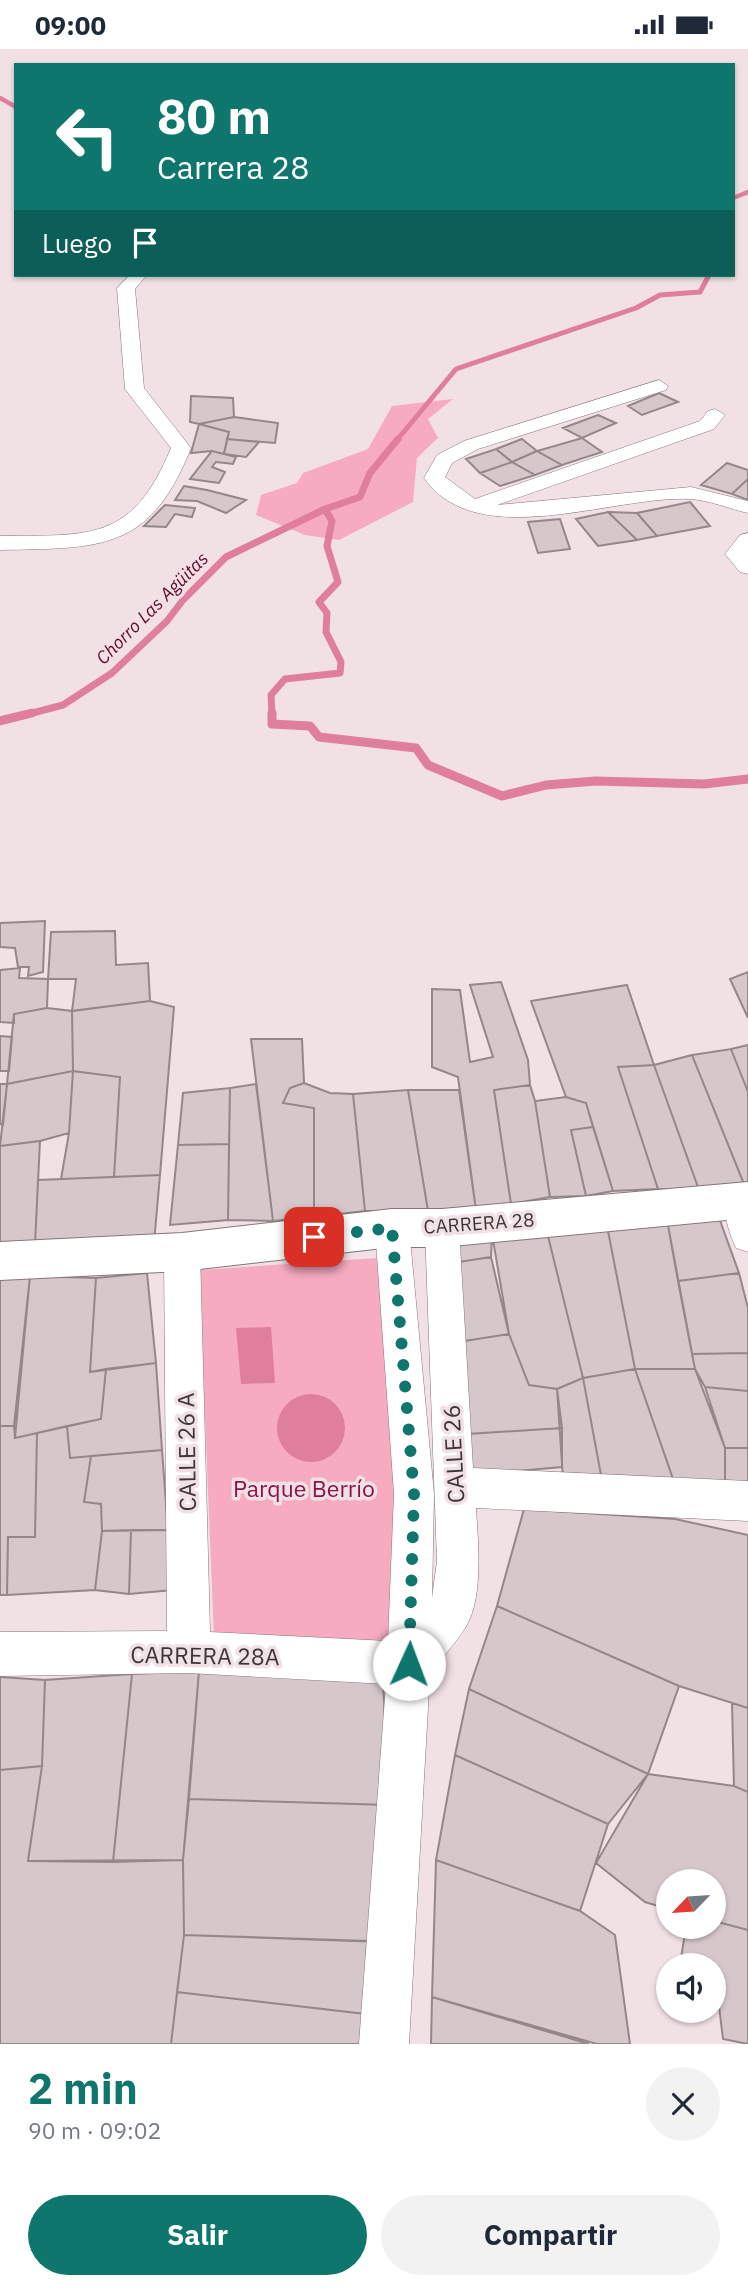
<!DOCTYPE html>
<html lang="es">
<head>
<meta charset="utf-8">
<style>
  :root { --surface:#fff; --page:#f2f2f3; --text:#1f2937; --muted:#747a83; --accent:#0f766e }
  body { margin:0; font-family:"IBM Plex Sans",sans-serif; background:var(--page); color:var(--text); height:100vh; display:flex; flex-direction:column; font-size:26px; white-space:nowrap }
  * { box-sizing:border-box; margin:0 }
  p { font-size:23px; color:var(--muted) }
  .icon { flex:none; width:38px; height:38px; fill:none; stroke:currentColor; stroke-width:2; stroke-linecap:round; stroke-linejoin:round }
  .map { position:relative; height:1995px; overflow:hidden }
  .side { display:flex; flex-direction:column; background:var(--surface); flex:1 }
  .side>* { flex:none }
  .hud { position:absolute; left:14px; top:14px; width:721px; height:214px; border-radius:0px; box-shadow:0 2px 5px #0004; background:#0f766e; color:#fff; overflow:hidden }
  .needle { width:46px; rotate:245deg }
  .tools { position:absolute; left:656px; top:1820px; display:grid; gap:14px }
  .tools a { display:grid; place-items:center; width:70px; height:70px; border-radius:50%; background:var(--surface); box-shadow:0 2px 5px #0004; font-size:35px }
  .pin { position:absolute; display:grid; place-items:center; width:60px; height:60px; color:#fff; margin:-30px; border-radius:14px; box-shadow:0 4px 10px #0006 }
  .me { position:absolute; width:77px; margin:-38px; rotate:2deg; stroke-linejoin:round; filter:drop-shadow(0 0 5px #0008) }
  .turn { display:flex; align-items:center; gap:24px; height:147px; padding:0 28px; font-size:32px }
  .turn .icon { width:91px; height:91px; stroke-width:2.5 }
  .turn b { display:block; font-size:49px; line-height:60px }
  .then { display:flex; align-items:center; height:66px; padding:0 28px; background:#0003; gap:14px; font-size:26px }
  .round { display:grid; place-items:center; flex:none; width:74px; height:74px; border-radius:37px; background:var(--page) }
  .overview { display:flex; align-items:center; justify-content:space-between; height:119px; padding:0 28px }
  h1 { font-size:42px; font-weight:800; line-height:52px; color:var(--accent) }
  .button { display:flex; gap:14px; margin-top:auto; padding:14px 28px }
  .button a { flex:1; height:80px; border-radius:42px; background:var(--accent); color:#fff; font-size:28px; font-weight:800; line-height:80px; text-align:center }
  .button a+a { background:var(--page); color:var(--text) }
  .status { display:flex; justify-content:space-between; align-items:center; height:49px; padding:0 35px; background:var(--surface); direction:ltr }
  .status svg { height:19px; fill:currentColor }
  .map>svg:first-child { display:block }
  .green { fill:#f7abc1 }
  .water { fill:#df7e9d }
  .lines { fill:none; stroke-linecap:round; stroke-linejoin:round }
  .stream-far3 { stroke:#df7e9d; stroke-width:4.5 }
  .stream-far2 { stroke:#df7e9d; stroke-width:5 }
  .stream-far1 { stroke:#df7e9d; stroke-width:7 }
  .stream { stroke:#df7e9d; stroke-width:9 }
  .building { fill:#d6c7cb; stroke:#948689; stroke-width:2 }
  .minor-casing { stroke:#847679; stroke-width:1 }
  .secondary-casing { stroke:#847679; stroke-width:2 }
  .minor { fill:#fff; fill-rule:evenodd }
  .secondary { fill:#fff; fill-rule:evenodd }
  .route { stroke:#0f766e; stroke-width:12; stroke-dasharray:0 21.6 }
  .labels { text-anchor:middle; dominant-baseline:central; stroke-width:7; stroke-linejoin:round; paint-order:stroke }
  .far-water-label { font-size:18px; font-style:italic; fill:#610831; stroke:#f1e1e5 }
  .street-label { font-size:19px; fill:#3c3638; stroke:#f1e1e5 }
  .near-street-label { font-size:23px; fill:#3c3638; stroke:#f1e1e5 }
  .near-park-label { font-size:23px; fill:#891548; stroke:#f1e1e5 }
</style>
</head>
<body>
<div class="status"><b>09:00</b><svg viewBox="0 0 49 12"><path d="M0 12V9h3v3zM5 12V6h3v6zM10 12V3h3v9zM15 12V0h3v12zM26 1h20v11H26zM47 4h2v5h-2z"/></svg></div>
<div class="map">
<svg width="748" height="1995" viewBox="0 0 748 1995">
  <rect width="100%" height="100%" fill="#f1e1e5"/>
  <path class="green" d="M453 350 428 370 438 389 417 409 413 453 339 491 305 486 256 466 261 446 297 434 303 424 368 400 392 357Z
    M377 1209 399 1434 403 1604 214 1589 199 1221Z"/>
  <path class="water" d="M271 1278 275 1334 241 1335 236 1279Z
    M277 1379a34 34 0 1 1 68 0a34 34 0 1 1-68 0Z"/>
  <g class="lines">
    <path class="stream-far3" d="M0 49 16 58
      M733 149 748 143"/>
    <path class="stream-far2" d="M397 391 456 320 636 259 660 246 700 243 709 226"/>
    <path class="stream-far1" d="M25 666 63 656 112 624 167 572 183 551 226 508 325 460
      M272 666 271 646 285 630 340 624 341 613 326 583 327 564 319 553 338 533 327 497 332 472 325 460 360 448 370 424 398 390"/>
    <path class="stream" d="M272 664V675L310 677 319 688 416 699 428 716 502 747 546 736 596 732 704 735 748 730
      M0 672 32 664"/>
  </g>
  <path class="building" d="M659 344 678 353 642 366 628 357Z
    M191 347 233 349 234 368 199 375 190 373Z
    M598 366 616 374 582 389 563 379Z
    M234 368 278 374 275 394 227 390 229 383 199 375Z
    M199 375 229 383 224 405 212 402 191 404Z
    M582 389 602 403 562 416 537 402Z
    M227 390 259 393 246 408 224 405Z
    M522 390 537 402 512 413 496 400Z
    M496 400 512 413 480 424 466 410Z
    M212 402 236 408 233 415 216 413 212 418 225 423 219 434 190 430Z
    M537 402 562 416 535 426 512 413Z
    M512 413 535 426 500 437 480 424Z
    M727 414 748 421V430L732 445 701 436Z
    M748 430V451L732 445Z
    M184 437 207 441 246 451 226 464 197 452 175 451Z
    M690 453 710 477 657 487 637 464Z
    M165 456 195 459 192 468 175 465 166 478 144 477Z
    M608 463 637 491 598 497 576 470Z
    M608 463 637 464 657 487 637 491Z
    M560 470 570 500 538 504 528 473Z
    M45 872 43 923 28 927 29 918H18L15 899 0 898V874Z
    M115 882 116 916 148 914 150 952 72 962 76 930H48L51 883Z
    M20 919 19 929 48 930 47 959 14 965V974L0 973V921Z
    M748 923V969L730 930Z
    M501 933 528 1011 530 1036 494 1041 511 1155 476 1161 458 1028 432 1018V940L460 941 470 1013 493 1008 470 936Z
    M627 936 654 1016 618 1018 658 1140 613 1142 586 1054 566 1048 531 952Z
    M150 952 174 958 160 1126 114 1128 120 1028 73 1022 72 962Z
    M47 959 72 962 73 1022 7 1035 14 965Z
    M0 987 12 988 9 1022H0Z
    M251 990H302L304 1034 290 1039 283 1054 314 1059V1168L273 1172Z
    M748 996V1043L731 1000Z
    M731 1000 748 1043V1134L744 1135 692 1006Z
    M692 1006 744 1135 699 1141 654 1016Z
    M654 1016 699 1141 658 1140 618 1018Z
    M73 1022 120 1028 114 1128 61 1130 69 1084Z
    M73 1022 69 1084 40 1092 0 1097 7 1035Z
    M304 1034 330 1044 353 1045 365 1162 314 1168V1059L283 1054 290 1039Z
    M0 1035H7L3 1076 0 1075Z
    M256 1035 273 1172 228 1171 230 1039Z
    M530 1036 535 1052 550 1148 511 1155 494 1041Z
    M230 1039 229 1095 178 1096 183 1044Z
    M408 1041H459L476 1161 428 1162Z
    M408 1041 428 1162H365L353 1045Z
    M566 1048 586 1054 593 1078 571 1081 586 1147 550 1148 535 1052Z
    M593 1078 613 1142 586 1147 571 1081Z
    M40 1092 35 1195 0 1198V1097Z
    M229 1095 228 1171 170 1176 178 1096Z
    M160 1126 154 1194 35 1195 38 1131Z
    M718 1166 739 1224 678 1232 667 1171Z
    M667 1171 695 1320H635L607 1177Z
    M607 1177 635 1320 583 1329 546 1179Z
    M546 1179 583 1329 557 1340 529 1336 509 1285 492 1185Z
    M492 1185 491 1208 452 1214 450 1193Z
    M491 1208 509 1285 458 1293 452 1214Z
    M147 1224 156 1314 90 1323 96 1229Z
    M739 1224 748 1259V1304L692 1305 678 1232Z
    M0 1226 30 1227 14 1377H0Z
    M30 1227 96 1229 90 1323 106 1320 101 1370 15 1389Z
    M509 1285 529 1336 557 1340 562 1379 467 1385 458 1293Z
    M748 1304V1342L705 1338 695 1320 692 1305Z
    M156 1314 162 1401 70 1409 67 1377 101 1370 106 1320Z
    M635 1320H695L725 1399V1432L673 1430Z
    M635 1320 673 1430 601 1426 583 1329Z
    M583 1329 601 1426 563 1430 557 1340Z
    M705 1338 748 1342V1399H725Z
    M0 1377H14L15 1389 37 1384 35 1488H8L7 1546H0Z
    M67 1377 70 1409 91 1407 84 1453 101 1455 102 1482 95 1541 7 1546 8 1488H35L37 1384Z
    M562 1379V1418L471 1426 467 1385Z
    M725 1399H748V1436L725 1432Z
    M162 1401 168 1481 102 1482 101 1455 84 1453 91 1407Z
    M524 1460 675 1470 748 1486V1659L679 1637 497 1557Z
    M131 1481H168L173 1541 129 1545Z
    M131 1481 129 1545 95 1541 102 1482Z
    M497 1557 679 1637 648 1725 469 1640Z
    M199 1622 183 1811 113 1813 132 1625Z
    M199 1622 383 1632 389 1756 189 1750Z
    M132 1625 113 1813 28 1812 42 1717 45 1631Z
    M0 1628 45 1631 42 1717 0 1721Z
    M469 1640 648 1725 608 1775 455 1706Z
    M732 1654 748 1659V1743L734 1737Z
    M455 1706 608 1775 580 1862 436 1811Z
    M42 1717 28 1812 183 1811 184 1886 171 1995H0V1721Z
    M648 1725 734 1737 748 1743V1881L714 1872V1832H668V1860L645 1853 596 1814Z
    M189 1750 389 1756 382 1893 184 1886 183 1811Z
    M436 1811 580 1862 615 1886 630 1995H597L432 1948Z
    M714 1872 748 1881V1995L723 1990 714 1916H702L681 1909 686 1878H714Z
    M184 1886 367 1892 365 1965 177 1943Z
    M177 1943 365 1965 361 1995H171Z
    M432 1948 589 1995H431Z"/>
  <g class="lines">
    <g class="minor-casing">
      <path id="minor" d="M130 226H147L135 240 144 339 191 399C150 503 100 499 0 501V487C91 486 132 493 171 399L125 340 117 239Z
        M659 331 668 337 666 341 478 400 452 414 445 428 475 450 700 372 708 362 715 360 725 366 714 380 497 456 691 438 748 452V464C730 460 709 451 690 450 614 446 477 505 424 429L437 406 464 392Z
        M748 484V525L740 523 725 505 740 486Z
        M741 1137 748 1140V1203L736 1199C728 1182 721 1159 729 1142Z
        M392 1164 404 1168 409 1179 434 1445 432 1549 437 1512 425 1179 430 1168 442 1164 454 1168 459 1179 473 1419 748 1432V1472L476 1459C478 1493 484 1550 465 1579 455 1595 442 1609 430 1623L409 1995H359L386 1635 189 1624 0 1627V1583L167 1582 164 1203 169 1192 182 1187 195 1192 200 1203 210 1583 388 1592 394 1445 375 1179 380 1168Z"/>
    </g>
    <g class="secondary-casing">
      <path id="secondary" d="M748 1133V1169L442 1198H392L182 1222 0 1231V1193L182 1184 392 1160H442Z"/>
    </g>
    <use href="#minor" class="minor"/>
    <use href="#secondary" class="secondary"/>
  </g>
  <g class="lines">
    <path class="route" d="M314 1188 392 1179 414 1445 409 1615"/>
  </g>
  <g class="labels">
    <g class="far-water-label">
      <text transform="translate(152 559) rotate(-45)">Chorro Las Agüitas</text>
    </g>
    <g class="street-label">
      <text transform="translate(479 1174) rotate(-4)">CARRERA 28</text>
    </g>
    <g class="near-street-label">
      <text transform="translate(186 1403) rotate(-91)">CALLE 26 A</text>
      <text transform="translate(453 1405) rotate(-93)">CALLE 26</text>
      <text transform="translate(205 1606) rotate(1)">CARRERA 28A</text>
    </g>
    <g class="near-park-label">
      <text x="304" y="1439">Parque Berrío</text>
    </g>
  </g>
</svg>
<div class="tools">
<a><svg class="needle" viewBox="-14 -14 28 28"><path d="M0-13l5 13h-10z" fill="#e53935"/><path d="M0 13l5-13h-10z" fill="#747a83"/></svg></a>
<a><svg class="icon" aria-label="sound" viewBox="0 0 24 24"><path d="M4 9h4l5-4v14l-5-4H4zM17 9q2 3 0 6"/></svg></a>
</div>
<div class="pin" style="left:314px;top:1188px;background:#d93025"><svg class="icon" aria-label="arrive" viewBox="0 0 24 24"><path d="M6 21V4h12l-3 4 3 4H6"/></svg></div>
<svg class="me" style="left:409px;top:1615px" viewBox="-20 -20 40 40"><circle r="19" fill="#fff"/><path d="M0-13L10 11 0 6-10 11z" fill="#0f766e"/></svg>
<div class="hud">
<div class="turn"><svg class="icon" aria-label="left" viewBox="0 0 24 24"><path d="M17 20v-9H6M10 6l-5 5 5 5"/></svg><div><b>80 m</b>Carrera 28</div></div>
<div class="then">Luego<svg class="icon" aria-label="arrive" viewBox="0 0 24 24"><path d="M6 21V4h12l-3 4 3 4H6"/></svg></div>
</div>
</div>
<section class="side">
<div class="overview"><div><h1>2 min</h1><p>90 m · 09:02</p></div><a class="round"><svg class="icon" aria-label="close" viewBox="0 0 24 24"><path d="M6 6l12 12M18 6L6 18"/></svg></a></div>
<div class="button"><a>Salir</a><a>Compartir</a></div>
</section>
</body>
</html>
